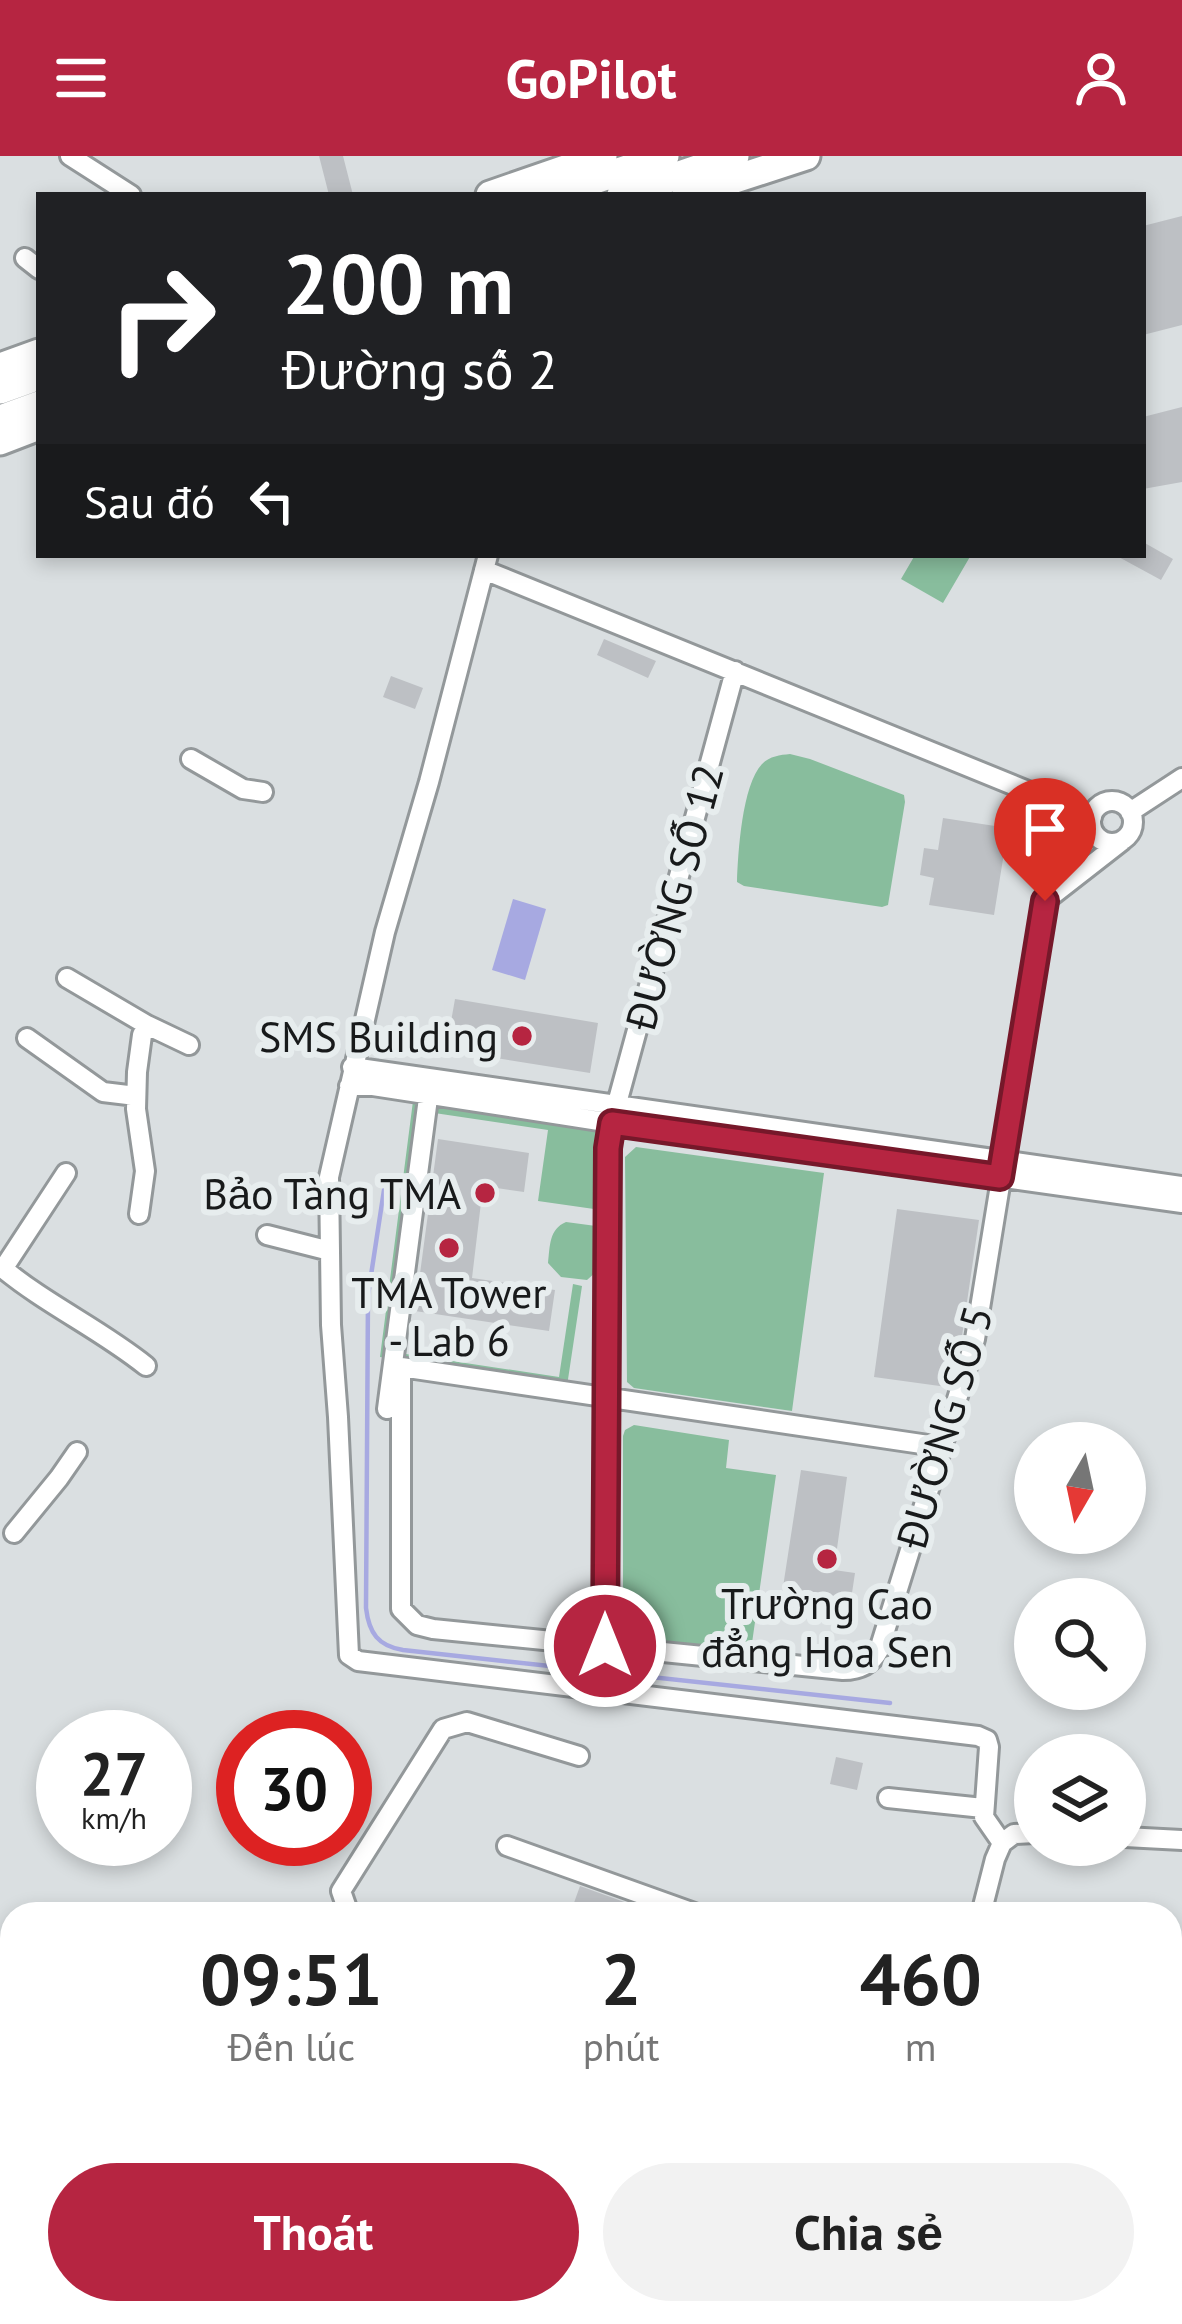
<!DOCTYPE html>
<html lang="vi">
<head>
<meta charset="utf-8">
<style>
  :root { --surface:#fff; --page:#f2f2f2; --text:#222; --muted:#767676; --accent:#b62541 }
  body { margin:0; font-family:"PT Sans",sans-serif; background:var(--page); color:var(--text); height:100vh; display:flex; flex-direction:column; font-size:45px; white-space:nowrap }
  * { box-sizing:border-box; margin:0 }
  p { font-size:39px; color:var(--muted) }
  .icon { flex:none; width:66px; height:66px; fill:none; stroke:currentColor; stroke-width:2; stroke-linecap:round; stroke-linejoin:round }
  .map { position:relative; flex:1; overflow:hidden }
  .details { position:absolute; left:0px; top:1746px; width:1182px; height:423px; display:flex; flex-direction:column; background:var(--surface); border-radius:36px 36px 0 0; box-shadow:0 6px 18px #0003 }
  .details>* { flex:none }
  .hud { position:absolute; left:36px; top:36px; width:1110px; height:366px; border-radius:0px; box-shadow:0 6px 18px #0003; background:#202124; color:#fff; overflow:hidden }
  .needle { width:78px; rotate:189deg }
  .controls { position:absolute; left:1014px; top:1266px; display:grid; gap:24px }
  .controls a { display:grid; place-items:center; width:132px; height:132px; border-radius:50%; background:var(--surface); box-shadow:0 6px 18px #0003; font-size:60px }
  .speed { position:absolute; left:36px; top:1554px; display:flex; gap:24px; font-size:60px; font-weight:700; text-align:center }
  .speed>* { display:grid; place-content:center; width:156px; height:156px; border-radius:50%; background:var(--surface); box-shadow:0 6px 18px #0003; line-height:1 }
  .speed small { font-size:30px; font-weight:400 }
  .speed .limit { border:18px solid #d22; background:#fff; color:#111 }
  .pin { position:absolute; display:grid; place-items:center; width:102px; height:102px; color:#fff; margin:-123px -51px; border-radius:50% 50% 50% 0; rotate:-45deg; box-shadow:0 0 12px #0007 }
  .pin .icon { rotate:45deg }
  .me { position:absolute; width:132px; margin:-66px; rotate:0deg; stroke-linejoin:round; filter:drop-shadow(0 0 9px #0008) }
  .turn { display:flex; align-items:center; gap:42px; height:252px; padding:0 48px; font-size:54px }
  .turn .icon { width:156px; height:156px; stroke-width:2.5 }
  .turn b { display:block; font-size:84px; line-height:102px }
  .then { display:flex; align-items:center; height:114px; padding:0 48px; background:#0003; gap:24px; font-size:45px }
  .eta { display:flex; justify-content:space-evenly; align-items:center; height:204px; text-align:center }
  .eta b { font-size:72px; font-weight:700; line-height:84px }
  .action { display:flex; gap:24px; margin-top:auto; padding:24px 48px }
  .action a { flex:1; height:138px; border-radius:72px; background:var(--accent); color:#fff; font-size:48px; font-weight:700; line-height:138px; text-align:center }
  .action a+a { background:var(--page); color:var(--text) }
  header { display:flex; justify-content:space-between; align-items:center; height:156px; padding:0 48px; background:var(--accent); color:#fff; font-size:54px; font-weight:700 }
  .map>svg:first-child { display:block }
  .green { fill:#88bd9d }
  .water { fill:#a7a9e1 }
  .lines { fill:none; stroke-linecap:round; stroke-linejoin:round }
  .stream { stroke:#a7a9e1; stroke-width:4.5 }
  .building { fill:#bdc0c4 }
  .minor-casing { stroke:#93989a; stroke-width:24 }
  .highway-casing { stroke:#93989a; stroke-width:33 }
  .minor { stroke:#fff; stroke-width:18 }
  .highway { stroke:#fff; stroke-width:27 }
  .route-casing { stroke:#76182a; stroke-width:30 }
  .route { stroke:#b62541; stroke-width:21 }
  .poi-dot { fill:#b62541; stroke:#e7edee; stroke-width:4.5 }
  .labels { text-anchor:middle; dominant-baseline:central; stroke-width:12; stroke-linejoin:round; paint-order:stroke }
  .street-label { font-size:42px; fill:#181a1b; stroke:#e7edee }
  .poi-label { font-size:42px; fill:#181a1b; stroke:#e7edee; text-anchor:end }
</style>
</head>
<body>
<header><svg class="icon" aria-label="menu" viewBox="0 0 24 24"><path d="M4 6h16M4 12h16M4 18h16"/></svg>GoPilot<svg class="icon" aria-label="person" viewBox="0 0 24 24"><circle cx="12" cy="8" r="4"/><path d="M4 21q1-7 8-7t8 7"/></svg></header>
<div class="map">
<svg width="1182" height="2168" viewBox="0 0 1182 2168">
  <rect width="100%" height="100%" fill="#dadfe1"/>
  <path class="green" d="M915 399H971L943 447 901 423Z
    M790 598 810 603 904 639 905 646 888 749 882 751 744 730 737 726C738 697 742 629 762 608 770 600 780 599 790 598Z
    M413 945 605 972 594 1053 538 1045 548 974 421 955 386 1195 559 1221 573 1128 582 1130 567 1230 380 1201Z
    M636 991 824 1017 792 1255 634 1232 627 1226 625 1001Z
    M566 1066 596 1070 603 1077 596 1116 587 1124 561 1121 548 1107C550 1090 549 1073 566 1066Z
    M634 1269 729 1284 726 1312 776 1319 751 1494 633 1483 623 1477V1280L625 1274Z"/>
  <path class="water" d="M513 743 546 753 525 824 492 814Z"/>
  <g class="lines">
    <path class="stream" d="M384 1034 368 1139 366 1452C369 1477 378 1490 403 1494L890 1547
      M0 1817 12 1828
      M242 2157 260 2168"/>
  </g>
  <path class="building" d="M319 0H343L353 39H329Z
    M1182 60V169L1143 179V70Z
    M1182 251V326L1143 333V261Z
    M1143 386 1173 403 1161 424 1115 399H1143Z
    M604 483 656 505 648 522 597 499Z
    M391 520 423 532 415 553 383 541Z
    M943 662 1008 672 994 759 929 749 934 722 920 719 924 692 938 694Z
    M455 843 598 867 590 917 446 894Z
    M438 983 529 997 524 1036 483 1030 472 1122 555 1134 549 1175 415 1155Z
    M897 1053 979 1064 962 1180 947 1231 874 1221Z
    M801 1314 847 1321 834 1414 855 1417 849 1457 828 1454 827 1465 779 1457Z
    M836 1601 863 1607 857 1634 830 1628Z
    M580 1730 652 1756V1758H570Z"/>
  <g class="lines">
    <g class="minor-casing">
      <path id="minor" d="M70 0 131 39
        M25 102 39 113
        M488 399 429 626 385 776 329 1021 331 1169 338 1261 349 1499 358 1505 978 1580 987 1584 989 1591 984 1661 1002 1687
        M484 414 1092 661
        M191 603 243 633 263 636
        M1091 666a21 21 0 1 1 42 0a21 21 0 1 1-42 0Z
        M1130 656 1182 622
        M1045 745 1122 685
        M67 822 147 869 142 879 137 916 136 953 145 1015 139 1058
        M147 869 189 889
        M27 882 103 936 136 940
        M352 911 1182 1030
        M349 930H373L612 967 1182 1047
        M267 1079 330 1095
        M0 1110C45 1148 100 1173 146 1210
        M3 1113 66 1017
        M387 1253 430 927
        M942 1291 401 1211V1453L417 1469 433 1473 843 1514C859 1514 871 1509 879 1494L967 1211 975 1183 1062 648
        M14 1377 59 1322 77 1296
        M605 1490 608 993 616 951 735 515
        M888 1642 983 1652
        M1125 1681 1182 1684
        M1002 1687 1014 1678 1035 1677
        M507 1690 697 1758
        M349 1758 341 1735 443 1573 467 1566 579 1600
        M981 1758 995 1703 1002 1687
        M0 1901 12 1913
        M1170 1977 1182 1981
        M0 2008 12 2019
        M162 2157 174 2168
        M661 2157 684 2168
        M550 2168 563 2157
        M1029 2168 1027 2164 1030 2157"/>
    </g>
    <g class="highway-casing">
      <path id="highway" d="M490 39 603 0
        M551 39 665 0
        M621 39 735 0
        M686 39 806 0
        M0 211 39 197
        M0 234 39 220
        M0 263 39 249
        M0 285 39 270"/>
    </g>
    <use href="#minor" class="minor"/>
    <use href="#highway" class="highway"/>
  </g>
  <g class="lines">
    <g class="route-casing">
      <path id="route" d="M605 1490 608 992 612 967 1000 1021 1045 745"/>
    </g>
    <use href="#route" class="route"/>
  </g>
  <g class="poi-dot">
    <circle cx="522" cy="880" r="12"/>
    <circle cx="485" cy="1037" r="12"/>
    <circle cx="449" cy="1092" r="12"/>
    <circle cx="827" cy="1403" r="12"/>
  </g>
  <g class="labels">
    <g class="street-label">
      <text transform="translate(674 741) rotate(-75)">ĐƯỜNG SỐ 12</text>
      <text transform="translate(944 1271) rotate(-74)">ĐƯỜNG SỐ 5</text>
    </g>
    <g class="poi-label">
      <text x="498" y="880">SMS Building</text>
      <text x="461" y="1037">Bảo Tàng TMA</text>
      <text x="449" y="1136" text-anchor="middle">TMA Tower<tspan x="449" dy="48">- Lab 6</tspan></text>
      <text x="827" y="1447" text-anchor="middle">Trường Cao<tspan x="827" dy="48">đẳng Hoa Sen</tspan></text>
    </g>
  </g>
</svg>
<div class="controls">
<a><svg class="needle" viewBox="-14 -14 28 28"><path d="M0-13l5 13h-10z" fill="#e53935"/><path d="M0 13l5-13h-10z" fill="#767676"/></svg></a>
<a><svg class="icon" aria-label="search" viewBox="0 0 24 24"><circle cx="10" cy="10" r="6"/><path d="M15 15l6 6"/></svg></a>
<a><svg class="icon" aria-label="layers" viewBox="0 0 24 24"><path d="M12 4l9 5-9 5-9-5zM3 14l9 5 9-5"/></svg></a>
</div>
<div class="speed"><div>27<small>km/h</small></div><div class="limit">30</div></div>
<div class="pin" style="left:1045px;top:745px;background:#d93025"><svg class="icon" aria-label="arrive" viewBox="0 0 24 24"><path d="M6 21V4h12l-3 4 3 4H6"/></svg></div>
<svg class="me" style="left:605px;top:1490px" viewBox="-20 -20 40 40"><circle r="17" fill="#b62541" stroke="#fff" stroke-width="3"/><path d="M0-11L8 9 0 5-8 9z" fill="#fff"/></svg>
<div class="hud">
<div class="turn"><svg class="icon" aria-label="right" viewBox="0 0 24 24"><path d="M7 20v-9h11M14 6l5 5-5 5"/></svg><div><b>200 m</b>Đường số 2</div></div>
<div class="then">Sau đó<svg class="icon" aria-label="left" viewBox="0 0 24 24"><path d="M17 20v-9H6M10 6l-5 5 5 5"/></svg></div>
</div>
<section class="details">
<div class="eta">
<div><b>09:51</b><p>Đến lúc</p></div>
<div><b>2</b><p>phút</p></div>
<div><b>460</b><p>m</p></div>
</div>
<div class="action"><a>Thoát</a><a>Chia sẻ</a></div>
</section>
</div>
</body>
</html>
